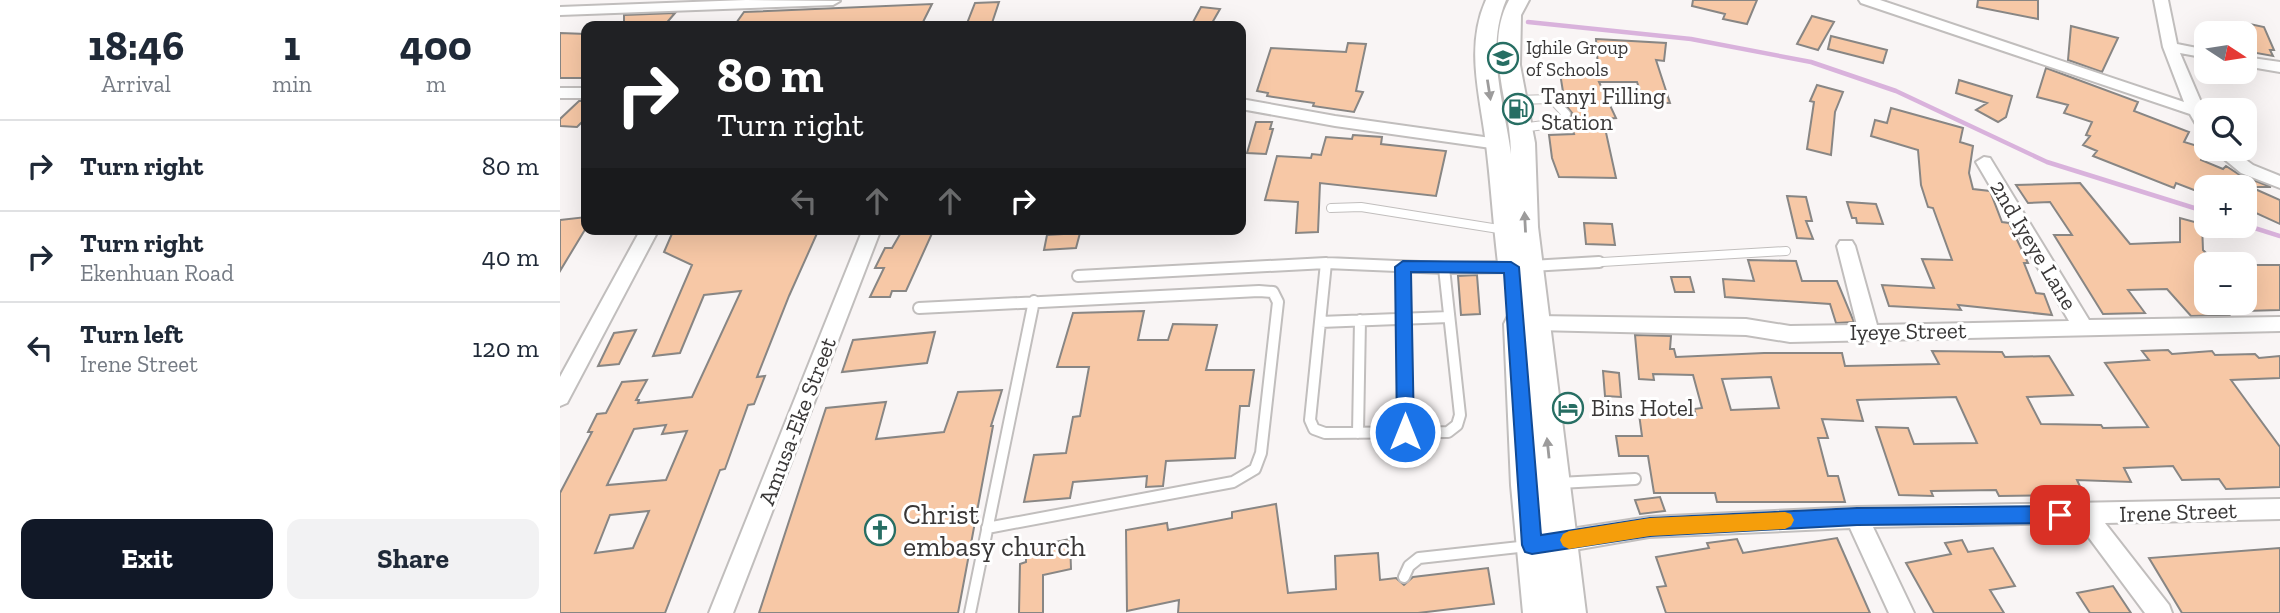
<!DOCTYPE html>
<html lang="en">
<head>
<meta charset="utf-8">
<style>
  :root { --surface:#fff; --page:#f2f2f3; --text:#1f2937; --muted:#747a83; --line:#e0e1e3; --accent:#111827 }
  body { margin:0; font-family:"Zilla Slab",serif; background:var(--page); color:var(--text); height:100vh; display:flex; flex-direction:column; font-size:26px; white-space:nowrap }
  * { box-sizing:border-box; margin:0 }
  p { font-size:23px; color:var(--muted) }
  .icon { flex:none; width:38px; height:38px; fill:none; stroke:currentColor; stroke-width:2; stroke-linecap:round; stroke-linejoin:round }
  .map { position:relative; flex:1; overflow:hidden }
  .drawer { display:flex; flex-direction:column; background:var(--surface); width:560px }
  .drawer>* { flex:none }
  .banner { position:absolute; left:21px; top:21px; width:665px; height:214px; border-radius:14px; box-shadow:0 7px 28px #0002; background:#202124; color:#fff; overflow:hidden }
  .needle { width:46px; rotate:102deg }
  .buttons { position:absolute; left:1634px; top:21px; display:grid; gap:14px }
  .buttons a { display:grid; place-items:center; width:63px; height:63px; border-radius:14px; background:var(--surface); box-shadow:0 7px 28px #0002; font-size:35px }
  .pin { position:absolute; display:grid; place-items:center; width:60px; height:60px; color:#fff; margin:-30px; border-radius:14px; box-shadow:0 4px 10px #0006 }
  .me { position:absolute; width:77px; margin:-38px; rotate:0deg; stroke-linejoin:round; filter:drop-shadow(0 0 5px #0008) }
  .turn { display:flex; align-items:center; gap:24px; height:147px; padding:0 21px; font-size:32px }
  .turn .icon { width:91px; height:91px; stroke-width:2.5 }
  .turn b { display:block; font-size:49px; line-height:60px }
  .lanes { display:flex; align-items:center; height:66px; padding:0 21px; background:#0003; justify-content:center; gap:35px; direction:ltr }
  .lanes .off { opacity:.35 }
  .eta { display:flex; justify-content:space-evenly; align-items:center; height:119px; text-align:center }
  .eta b { font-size:42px; font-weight:800; line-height:49px }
  .primary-button { display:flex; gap:14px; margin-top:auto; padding:14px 21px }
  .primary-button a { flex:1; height:80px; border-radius:14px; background:var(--accent); color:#fff; font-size:28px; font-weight:800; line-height:80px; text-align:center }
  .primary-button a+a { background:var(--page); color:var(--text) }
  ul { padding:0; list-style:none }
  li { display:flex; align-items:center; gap:21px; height:91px; padding:0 21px; border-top:2px solid var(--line) }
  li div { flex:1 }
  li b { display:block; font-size:26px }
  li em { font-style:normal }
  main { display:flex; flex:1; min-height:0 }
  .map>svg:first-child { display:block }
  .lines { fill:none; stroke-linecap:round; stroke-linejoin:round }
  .stream { stroke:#d9b2dc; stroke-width:4.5 }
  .building { fill:#f7c8a6; stroke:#888684; stroke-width:2; fill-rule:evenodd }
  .lane-far1-casing { stroke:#c1bebd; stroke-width:10 }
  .lane-casing { stroke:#c1bebd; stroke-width:14 }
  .street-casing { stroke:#c1bebd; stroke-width:4 }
  .secondary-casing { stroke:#c1bebd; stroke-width:4 }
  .lane-far1 { stroke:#fff; stroke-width:8 }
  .lane { stroke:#fff; stroke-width:10 }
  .street { fill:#fff; fill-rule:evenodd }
  .secondary { fill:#fff; fill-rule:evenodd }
  .oneway { fill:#9c9b9b }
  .route { fill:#1a73e8; stroke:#114b97; stroke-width:2 }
  .slow { fill:#f59e0b }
  .labels { text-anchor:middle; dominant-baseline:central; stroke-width:6; stroke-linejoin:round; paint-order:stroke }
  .far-poi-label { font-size:19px; fill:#393737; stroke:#fff; text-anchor:start }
  .poi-label { font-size:23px; fill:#393737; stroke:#fff; text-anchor:start }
  .street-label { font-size:23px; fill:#393737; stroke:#fff }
  .near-poi-label { font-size:28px; fill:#393737; stroke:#fff; text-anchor:start }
</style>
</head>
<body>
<main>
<section class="drawer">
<div class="eta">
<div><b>18:46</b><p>Arrival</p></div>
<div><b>1</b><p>min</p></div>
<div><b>400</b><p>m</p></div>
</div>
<ul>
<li><svg class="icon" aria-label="right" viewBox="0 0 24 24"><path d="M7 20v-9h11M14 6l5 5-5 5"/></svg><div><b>Turn right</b></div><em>80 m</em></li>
<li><svg class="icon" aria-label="right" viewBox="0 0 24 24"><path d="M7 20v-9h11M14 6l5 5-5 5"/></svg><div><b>Turn right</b><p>Ekenhuan Road</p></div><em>40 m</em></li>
<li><svg class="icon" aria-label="left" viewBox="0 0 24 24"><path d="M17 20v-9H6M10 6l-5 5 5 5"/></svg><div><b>Turn left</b><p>Irene Street</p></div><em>120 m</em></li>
</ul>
<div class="primary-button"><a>Exit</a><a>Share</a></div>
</section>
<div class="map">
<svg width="1720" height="613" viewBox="0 0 1720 613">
  <rect width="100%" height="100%" fill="#f9f5f5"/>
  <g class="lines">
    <path class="stream" d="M968 22 1131 39 1251 62 1336 91 1487 162 1647 212
      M1685 225 1720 236"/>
  </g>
  <path class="building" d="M1133 0H1197L1187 24 1163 19 1165 14 1132 6Z
    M1418 0H1478V19L1417 7Z
    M439 2 431 26H406L415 3Z
    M372 4 361 26H174L184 12Z
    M641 7 660 9 652 23 633 22Z
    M115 13 104 26H64V15Z
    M1252 16 1274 22 1258 50 1237 44Z
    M1685 23 1704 27 1714 50H1710L1713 56 1685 51Z
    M1511 26 1558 38 1542 72 1508 60Z
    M0 33 26 34V78H0Z
    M1271 36 1327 50 1323 63 1268 49Z
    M1036 39 1106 43 1104 61 1096 60 1110 103H1084L1077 82H1039L1056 118 1043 119 1056 178 999 177 992 158 989 135 1014 134 1009 120 1012 113 1005 104 999 67H1038Z
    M788 43 806 44 796 91 803 92 794 112 753 106 754 103 707 96 708 93 697 91 711 48 786 52Z
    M1486 68 1578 102 1574 111 1629 132 1624 142 1644 148 1641 160 1663 169 1666 166 1680 175 1711 187H1647V195L1616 183 1614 188 1533 156 1537 151 1523 145 1530 136 1526 135 1532 122 1504 113 1508 105 1477 97Z
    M1399 80 1452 96 1446 117 1438 122 1416 110 1427 103 1396 93Z
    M1257 85 1283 92 1275 112 1271 155 1247 149 1254 102 1250 101Z
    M19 101H26V118L17 127 0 126V119Z
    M1331 108 1403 128 1400 142 1413 146 1409 173 1413 189 1430 191 1442 222 1449 223 1468 263H1464L1476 293 1484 294 1492 315 1398 305 1401 310 1329 306 1322 285 1374 288 1362 259 1392 260 1373 208 1368 207 1361 185 1358 150 1311 136 1315 120 1327 123Z
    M696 122H712L710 129H713L706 154 687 153Z
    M793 135 822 137 821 144 886 151 876 196 760 183 758 232 736 233 738 202 705 200 717 156 751 158 752 154 761 155 766 137 792 139Z
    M1520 183 1570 244 1620 242V218L1642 224 1643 250 1647 254V303H1659L1669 315 1631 316 1607 289 1568 290 1585 313 1543 314 1494 235H1512L1490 202 1468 203 1456 185Z
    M1695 189 1720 200V224L1685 208Z
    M1227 196 1246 197 1252 221H1246L1253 239 1237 238Z
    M1287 202 1316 204 1323 224 1297 223 1296 218H1292Z
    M26 217V228L0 271V220Z
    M1024 223 1052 224 1055 245 1026 244Z
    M114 229H259L229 296 197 377 205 376 194 404 188 405 165 469 160 470 105 613H0V493L32 432H28L37 414 46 413 62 382 87 380 76 400H79L78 403 132 397 181 291 144 295 120 353 93 356 132 265 104 252ZM106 425 102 434 127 431 106 480 47 485 74 429ZM89 511 73 548 35 553 50 515Z
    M343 229H374L346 291H332L330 297H310L324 268H315L325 248H332Z
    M520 233 516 248 484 250 487 235Z
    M1188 260 1236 261 1242 281H1277L1294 322 1276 323 1270 304 1165 297 1163 279 1194 281Z
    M1685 265H1720V310L1685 311Z
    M917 275 920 314 901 315 898 276Z
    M1111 277H1130L1134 292H1115Z
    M584 311 578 340H608L613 324 657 325 646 370H694L689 406H680L675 458 606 461 603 486 586 487 587 476 513 482 510 498 464 502 474 455 506 453 513 417 520 416 529 367H497L513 313Z
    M76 330 59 364 38 366 54 333Z
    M375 332 367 363 282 372 293 340Z
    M1075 335 1111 336 1110 349H1114L1116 357 1204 353H1282L1285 366 1379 364 1372 351 1442 352 1445 357 1489 356 1513 395 1467 397 1481 424 1541 425 1543 428 1588 427 1545 363 1589 360 1582 351 1608 350 1612 354 1652 351 1655 355 1695 354 1699 358 1720 356V378L1671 380 1720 447V487L1666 489 1659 479 1622 480 1613 466 1564 468 1571 482 1517 480 1524 495 1439 496 1436 490 1371 491 1373 496 1339 495 1316 427 1348 428 1354 444 1417 443 1396 397 1297 400 1303 421 1262 419 1268 438H1258L1268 476H1278L1285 502H1157L1155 493H1094L1088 456H1059L1056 436H1082L1079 414 1136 415 1134 409 1142 408 1133 375 1093 374 1094 380 1079 379ZM1211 377 1219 408 1171 410 1162 379Z
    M1043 371 1059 373 1061 397 1045 396Z
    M442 390 431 426H433L398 613H199L266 408 326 402 316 439 384 432 398 392Z
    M1100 497 1105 511 1080 514 1075 500Z
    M716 504 728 593 776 589 775 556 818 553 820 580 836 578 844 585 853 577 928 568 934 604 858 613H618L619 600 567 611 566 530 607 523 608 530 672 518V512Z
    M1277 538 1310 613H1106L1097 587 1106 586 1096 557 1149 548 1147 543 1177 539 1183 553Z
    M510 539 511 569 483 575V613H459L460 564 466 562V548Z
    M1402 540 1408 552 1433 548 1455 586 1430 590 1444 613H1374L1346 563 1391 554 1385 543Z
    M1720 548V613H1622L1589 558Z
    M1553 586 1571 613H1530L1517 593Z"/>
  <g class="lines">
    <g class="lane-far1-casing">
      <path id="lane-far1" d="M956 100 992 99 1006 114 999 123 961 128
        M771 208 801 207 945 230
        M751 264H784
        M1009 264 1226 251"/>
    </g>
    <g class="lane-casing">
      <path id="lane" d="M766 263 750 420 754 429 765 433 888 432 897 425 900 415 884 268
        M971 266 1039 262
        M843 267 845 432
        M518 276 766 263 884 268 951 267
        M359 308 699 291 713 292 718 302 701 453 695 469 673 482 427 528
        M760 322 889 317
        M798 433 800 320
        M999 483 1075 479
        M844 577 849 566 859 558 969 546
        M410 613 474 301"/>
    </g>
    <g class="street-casing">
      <path id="street" d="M186 0 280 1 273 5 0 15V7Z
        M1299 0H1320L1624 102 1603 47 1594 0H1608L1617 44 1647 50V58L1620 53 1647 116V134L1641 133 1630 114 1301 3Z
        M1685 57 1720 62V72L1685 66Z
        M0 88H26V98H0Z
        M681 99 775 116 938 139 946 144 938 149 775 126 681 109Z
        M1652 149H1671L1693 165 1720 176V188L1681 173Z
        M1424 157 1430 158 1529 320 1720 317V331L1230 342 1186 335 976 330 969 328 966 323 969 318 976 316 1186 319 1230 326 1297 325 1277 246 1280 241H1292L1295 246 1317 325 1509 321 1416 162Z
        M81 229H99L7 403 0 406V377Z
        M303 229H321L173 613H149Z
        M1720 499V519L1545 523 1609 605 1612 613H1585L1518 523 1313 527 1354 613H1329L1290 528 1089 537 991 554 983 551 979 543 983 535 991 532 1089 517 1297 507Z"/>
    </g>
    <g class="secondary-casing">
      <path id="secondary" d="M926 0H946C925 50 944 102 951 154 951 103 923 48 949 0H969L961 15 960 65 975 143 978 227 1026 613H963L951 485 944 324 948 316 960 314 956 271 941 270 938 263C933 223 931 184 926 144 920 95 905 47 926 0Z"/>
    </g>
    <use href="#lane-far1" class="lane-far1"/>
    <use href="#lane" class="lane"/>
    <use href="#street" class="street"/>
    <use href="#secondary" class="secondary"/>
  </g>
  <defs><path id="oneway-solid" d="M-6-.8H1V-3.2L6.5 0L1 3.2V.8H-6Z" transform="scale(1.75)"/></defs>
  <g class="oneway">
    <use href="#oneway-solid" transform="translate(929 90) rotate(81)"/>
    <use href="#oneway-solid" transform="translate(965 222) rotate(-93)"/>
    <use href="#oneway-solid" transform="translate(988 448) rotate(-96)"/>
  </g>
  <path class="route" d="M843 261 951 262 959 267 981 535 1090 518 1297 508 1500 506 1507 509 1510 515 1507 521 1500 523 1297 525 1090 536 972 554 965 552 962 545 944 273 851 272 854 432 852 438 845 440 839 438 837 432 835 267Z"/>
  <path class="slow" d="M1225 512 1231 514 1234 520 1231 526 1225 529 1090 536 1009 549 1003 546 1000 540 1003 534 1009 531 1090 518Z"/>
  <defs>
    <g id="school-ring" transform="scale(1.575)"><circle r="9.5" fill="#fff" stroke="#276e63" stroke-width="1.5"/><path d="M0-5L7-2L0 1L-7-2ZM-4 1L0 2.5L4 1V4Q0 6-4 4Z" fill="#276e63"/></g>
    <g id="fuel-ring" transform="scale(1.575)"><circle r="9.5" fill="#fff" stroke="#276e63" stroke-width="1.5"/><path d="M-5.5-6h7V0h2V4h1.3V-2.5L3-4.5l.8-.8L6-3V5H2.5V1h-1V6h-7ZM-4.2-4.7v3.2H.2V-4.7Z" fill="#276e63"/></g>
    <g id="hotel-ring" transform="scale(1.575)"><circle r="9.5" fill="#fff" stroke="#276e63" stroke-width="1.5"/><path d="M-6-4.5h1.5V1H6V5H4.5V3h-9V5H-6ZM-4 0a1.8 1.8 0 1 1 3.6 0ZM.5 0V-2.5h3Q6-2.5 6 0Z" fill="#276e63"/></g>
    <g id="church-ring" transform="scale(1.575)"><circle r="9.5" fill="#fff" stroke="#276e63" stroke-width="1.5"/><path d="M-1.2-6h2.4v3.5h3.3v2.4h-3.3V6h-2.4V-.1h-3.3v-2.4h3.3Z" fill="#276e63"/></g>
  </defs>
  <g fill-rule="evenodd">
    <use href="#school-ring" x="943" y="58"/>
    <use href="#fuel-ring" x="958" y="109"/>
    <use href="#hotel-ring" x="1008" y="408"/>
    <use href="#church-ring" x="320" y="530"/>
  </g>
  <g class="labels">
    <g class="far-poi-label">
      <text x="966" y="47">Ighile Group<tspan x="966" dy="22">of Schools</tspan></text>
    </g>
    <g class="poi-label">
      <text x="981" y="96">Tanyi Filling<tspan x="981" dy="26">Station</tspan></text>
      <text x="1031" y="408">Bins Hotel</text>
    </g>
    <g class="street-label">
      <text transform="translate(1474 245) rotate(59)">2nd Iyeye Lane</text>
      <text transform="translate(1348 331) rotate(-1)">Iyeye Street</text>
      <text transform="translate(237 421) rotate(-69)">Amusa-Eke Street</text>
      <text transform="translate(1618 512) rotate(-2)">Irene Street</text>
    </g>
    <g class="near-poi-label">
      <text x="343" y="514">Christ<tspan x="343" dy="32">embasy church</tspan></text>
    </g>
  </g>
</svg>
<div class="buttons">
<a><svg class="needle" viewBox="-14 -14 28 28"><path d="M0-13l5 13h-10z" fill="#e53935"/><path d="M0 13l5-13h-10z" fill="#747a83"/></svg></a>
<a><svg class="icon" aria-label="search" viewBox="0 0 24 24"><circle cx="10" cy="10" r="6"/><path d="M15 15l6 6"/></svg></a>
<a>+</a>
<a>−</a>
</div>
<div class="pin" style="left:1500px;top:515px;background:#d93025"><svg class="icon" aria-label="arrive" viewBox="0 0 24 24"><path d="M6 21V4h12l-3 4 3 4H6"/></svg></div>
<svg class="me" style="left:845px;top:432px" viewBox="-20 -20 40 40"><circle r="17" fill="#1a73e8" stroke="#fff" stroke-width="3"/><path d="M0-11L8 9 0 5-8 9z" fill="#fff"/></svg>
<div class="banner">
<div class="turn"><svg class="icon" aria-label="right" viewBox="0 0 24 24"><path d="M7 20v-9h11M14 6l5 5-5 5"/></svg><div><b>80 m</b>Turn right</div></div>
<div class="lanes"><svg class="icon off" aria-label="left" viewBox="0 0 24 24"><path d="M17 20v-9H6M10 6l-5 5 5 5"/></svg><svg class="icon off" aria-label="ahead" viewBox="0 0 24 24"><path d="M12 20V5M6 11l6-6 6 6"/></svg><svg class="icon off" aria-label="ahead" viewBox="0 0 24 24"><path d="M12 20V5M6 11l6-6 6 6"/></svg><svg class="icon" aria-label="right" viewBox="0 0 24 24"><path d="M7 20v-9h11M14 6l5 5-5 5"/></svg></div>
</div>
</div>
</main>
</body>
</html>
